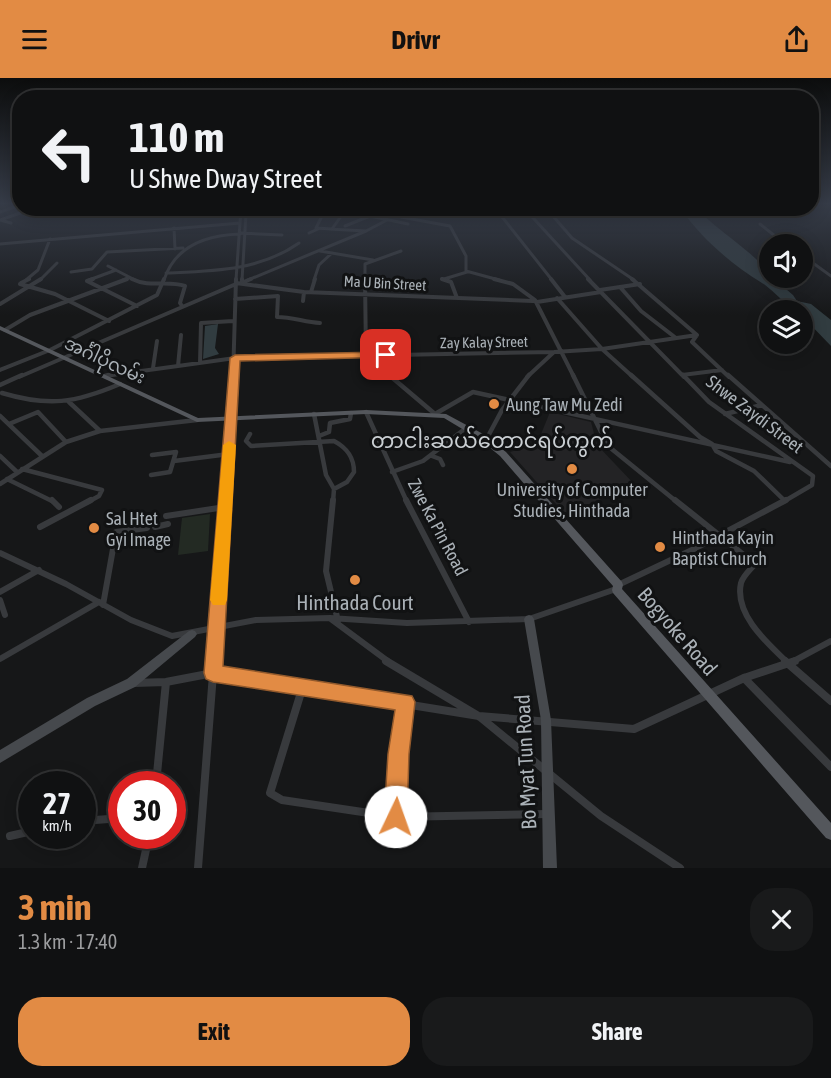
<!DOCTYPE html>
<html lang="en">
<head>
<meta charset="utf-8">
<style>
  :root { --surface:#101112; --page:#191a1b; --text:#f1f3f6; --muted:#9c9d9f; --line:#303132; --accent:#e28b44 }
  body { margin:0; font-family:"Asap Condensed","Noto Sans Myanmar",sans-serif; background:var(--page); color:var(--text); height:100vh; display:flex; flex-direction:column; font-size:22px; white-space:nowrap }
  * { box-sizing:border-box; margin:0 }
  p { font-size:20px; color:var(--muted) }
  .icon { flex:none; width:33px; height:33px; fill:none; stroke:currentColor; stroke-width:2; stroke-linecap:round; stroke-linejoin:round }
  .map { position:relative; height:790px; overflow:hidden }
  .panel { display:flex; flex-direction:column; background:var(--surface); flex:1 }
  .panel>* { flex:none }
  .guide { position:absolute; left:12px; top:12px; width:807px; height:126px; border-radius:24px; box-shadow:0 3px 15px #0003,0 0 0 2px var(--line); background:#101112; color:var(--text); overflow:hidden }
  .tools { position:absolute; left:759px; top:156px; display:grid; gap:12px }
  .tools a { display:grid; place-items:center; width:54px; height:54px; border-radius:50%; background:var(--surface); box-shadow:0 3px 15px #0003,0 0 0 2px var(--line); font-size:30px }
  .speed { position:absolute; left:18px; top:693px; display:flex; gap:12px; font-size:30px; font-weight:700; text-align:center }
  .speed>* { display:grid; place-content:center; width:78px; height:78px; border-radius:50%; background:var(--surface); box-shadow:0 3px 15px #0003,0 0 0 2px var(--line); line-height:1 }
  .speed small { font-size:15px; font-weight:400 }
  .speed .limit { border:9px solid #d22; background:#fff; color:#111 }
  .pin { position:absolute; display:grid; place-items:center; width:51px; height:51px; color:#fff; margin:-26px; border-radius:12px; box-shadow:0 3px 9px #0006 }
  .me { position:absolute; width:66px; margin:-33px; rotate:3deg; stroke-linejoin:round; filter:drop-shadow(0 0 4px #0008) }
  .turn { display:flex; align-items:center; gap:21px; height:126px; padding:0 18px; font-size:27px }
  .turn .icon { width:78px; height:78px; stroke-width:2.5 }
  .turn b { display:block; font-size:42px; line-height:51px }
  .round { display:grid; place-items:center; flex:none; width:63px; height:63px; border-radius:24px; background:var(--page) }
  .overview { display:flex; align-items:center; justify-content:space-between; height:102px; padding:0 18px }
  h1 { font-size:36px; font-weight:700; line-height:45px; color:var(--accent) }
  .action { display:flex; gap:12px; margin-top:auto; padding:12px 18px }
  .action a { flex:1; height:69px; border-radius:24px; background:var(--accent); color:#111; font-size:24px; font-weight:700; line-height:69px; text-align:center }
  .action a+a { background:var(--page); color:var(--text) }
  header { display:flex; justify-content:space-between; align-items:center; height:78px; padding:0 18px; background:var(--accent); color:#111; font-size:27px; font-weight:700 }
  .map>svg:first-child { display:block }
  .built { fill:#232325 }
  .green { fill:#232a23 }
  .water { fill:#313c40 }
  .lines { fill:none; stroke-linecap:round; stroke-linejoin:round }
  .street-far4 { stroke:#383a3d; stroke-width:3 }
  .street-far3 { stroke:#383a3d; stroke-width:4 }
  .street-far2 { stroke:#383a3d; stroke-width:4.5 }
  .street-far1 { stroke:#383a3d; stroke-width:6 }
  .street { stroke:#383a3d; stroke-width:8 }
  .secondary { fill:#46494d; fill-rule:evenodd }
  .primary { fill:#54575c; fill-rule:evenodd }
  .route { fill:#e28b44; stroke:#935a2c; stroke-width:1.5 }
  .slow { fill:#f59e0b }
  .poi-dot { fill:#e28b44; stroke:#111213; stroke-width:2 }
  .labels { text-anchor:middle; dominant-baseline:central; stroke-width:6; stroke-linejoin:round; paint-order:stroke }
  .far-street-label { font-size:15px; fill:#aab1b7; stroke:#111213 }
  .street-label { font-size:18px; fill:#aab1b7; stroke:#111213 }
  .poi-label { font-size:18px; fill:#aab1b7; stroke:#111213; text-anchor:start }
  .quarter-label { font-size:21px; fill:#cacfd3; stroke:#111213 }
  .near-poi-label { font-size:21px; fill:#aab1b7; stroke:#111213 }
  .near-street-label { font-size:21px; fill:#aab1b7; stroke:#111213 }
</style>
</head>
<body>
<header><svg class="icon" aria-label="menu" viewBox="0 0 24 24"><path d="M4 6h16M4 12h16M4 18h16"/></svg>Drivr<svg class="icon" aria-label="share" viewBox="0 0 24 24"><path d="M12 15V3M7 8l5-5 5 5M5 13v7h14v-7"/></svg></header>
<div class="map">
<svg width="831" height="790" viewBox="0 0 831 790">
  <rect width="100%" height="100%" fill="#161718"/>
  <path class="built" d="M550 334 591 344 597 367 635 407 565 436 510 374 537 366Z"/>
  <path class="green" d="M210 436 208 473 178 477 182 440Z"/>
  <path class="water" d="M681 131H698C710 148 768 183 770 200H773L793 217 797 223 811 226 831 242V268L803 239 802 232C788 232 775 213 762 205 731 186 701 160 681 131Z
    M218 246 215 270 219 276 203 281 205 248Z"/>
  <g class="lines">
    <path class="street-far4" d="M326 130 316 150 332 151 347 130
      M368 130 373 135 370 138
      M495 130 552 202
      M524 130 590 202
      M546 130 572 160 634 202
      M0 134 14 129
      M411 135 436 138 499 135
      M401 139 450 148 466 178V193L499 202
      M0 142 23 134
      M0 142 11 145
      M760 146 785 166
      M345 148 370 138 408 146
      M174 150 175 171
      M366 153 387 142
      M241 155 282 157
      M309 155 318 151
      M0 166 240 145
      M320 173 373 182
      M802 177 831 198
      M108 188 135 202
      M71 194 92 191 107 174 183 170
      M166 195C213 193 259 193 299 165
      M442 201 446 202
      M444 201 467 194
      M26 202 38 192 50 161
      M40 202 57 185
      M89 202 116 192
      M123 202 129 200
      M164 202C175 168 207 157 240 156
      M236 202 241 130
      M242 202 246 136
      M248 202 366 153 329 151
      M314 202 319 187 332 175
      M365 202V186L401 173"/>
    <path class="street-far3" d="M93 201 87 203 137 228
      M132 201C150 210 167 202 185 208L180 225 182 228
      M365 201 366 278 391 299
      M442 201 451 204 457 220
      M494 201 513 206 535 222
      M551 201 565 219
      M588 201 684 299
      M632 201 697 257 692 264 729 299
      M21 205 29 201
      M236 205 304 214 533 223
      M241 205 251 201
      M242 205V201
      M20 206 55 216 109 243
      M620 209 641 233 676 260
      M600 212 640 206
      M311 214 315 201
      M557 220 602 271 633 299
      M235 221 278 218 277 239C293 239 304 244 320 245
      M303 223 304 214
      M536 224 574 299
      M537 224 601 214
      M0 226 41 201
      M5 252 30 237 127 201
      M181 257 178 288 235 280 554 274 602 271 697 257
      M200 285 201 245 233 243
      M153 290 157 263
      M0 292 50 272 157 217 164 201
      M682 297 722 292
      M105 298 178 288
      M19 299 236 206
      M233 299 236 201
      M527 299 554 274"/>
    <path class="street-far2" d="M389 297 435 336 473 314 790 384
      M573 297 608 368 677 424
      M631 297 700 359 712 366 716 373 754 393 785 423
      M683 297 709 324 813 398 812 407 783 424
      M728 297 831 388
      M105 298 109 297
      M0 307 22 297
      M2 315C49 329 75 325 120 306
      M69 324 100 353
      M366 334 407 424
      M314 336 326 397 334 411 333 424
      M725 336 762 327
      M0 338 42 378
      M9 346 38 334 66 364
      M250 356 246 363 251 368 334 363C347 370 354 379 354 394L347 404 334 411
      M319 358 329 354 330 345 350 341 351 335
      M486 362 502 332 529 297
      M0 378 17 394
      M432 378 440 381 443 387
      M174 383 229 376
      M22 391 102 412 99 418 88 424
      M392 394 423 383 466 350
      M151 397 170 394 176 374 152 377
      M7 401 54 424
      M0 406 66 364 100 353 197 342
      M225 424 233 297"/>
    <path class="street-far1" d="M52 422 59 429
      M333 422 326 493 338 543
      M406 422 469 544
      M675 422 755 486C750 492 743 498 741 505 734 536 767 565 787 584
      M166 438 225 429
      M40 449 91 422
      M155 449 168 446
      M0 475 66 506 131 542 172 558 256 542 330 540 407 545 529 541 616 511
      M618 507 692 472 786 422
      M0 514 39 492
      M0 522 5 537
      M103 527 116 454 147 450
      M331 541 389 584
      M0 581 99 524
      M213 584 226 422
      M792 584 831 563"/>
    <path class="street" d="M386 583 480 639 601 738 680 790
      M785 583 831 623
      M744 600 831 689
      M134 605 166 604 213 595 479 638 634 651 744 600 795 583
      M303 608 270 715 282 722 396 739
      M406 624 399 676 396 739 547 736
      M156 706 166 604
      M82 743 122 740
      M10 758 32 753
      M142 790 149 758
      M198 790 214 583"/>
    <path class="secondary" d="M529 537 532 538 534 541 551 642 557 790H543L541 642 524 541 526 538Z
      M192 552 195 553 197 556 195 559 135 609 95 628 0 685V672L87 620 127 601 189 553Z"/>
    <path class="primary" d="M0 248 198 340 366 332 446 336 485 357 506 374 622 504 623 507 622 511 831 745V762L826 760 613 515 612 512 613 508 500 378 479 361 444 340 366 336 197 344 0 252Z"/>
  </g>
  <linearGradient id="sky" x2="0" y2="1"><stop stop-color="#0c0d0d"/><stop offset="0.53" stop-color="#363c48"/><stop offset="1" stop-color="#363c48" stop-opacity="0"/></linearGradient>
  <rect width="831" height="237" fill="url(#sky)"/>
  <path class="route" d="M386 274 390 275V279L240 283 223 588 412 618 415 624 409 676 407 739 404 747 396 750 388 747 384 739 388 676 395 632 213 604 206 601 204 595 230 280 235 277Z"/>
  <path class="slow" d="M229 363 236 367 227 522 225 527H213L210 522 223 367Z"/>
  <g class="poi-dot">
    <circle cx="494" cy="326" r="6"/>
    <circle cx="572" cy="391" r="6"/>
    <circle cx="94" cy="450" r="6"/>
    <circle cx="660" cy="469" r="6"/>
    <circle cx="355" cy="502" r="6"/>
  </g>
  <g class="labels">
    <g class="far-street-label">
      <text transform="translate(385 205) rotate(3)">Ma U Bin Street</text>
      <text transform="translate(484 264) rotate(-1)">Zay Kalay Street</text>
    </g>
    <g class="street-label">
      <text transform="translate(105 282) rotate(25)">အင်္ဂါပိုလမ်း</text>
      <text transform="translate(755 336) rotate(37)">Shwe Zaydi Street</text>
      <text transform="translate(438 449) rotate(62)">Zwe Ka Pin Road</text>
    </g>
    <g class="poi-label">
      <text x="506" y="326">Aung Taw Mu Zedi</text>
      <text x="572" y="411" text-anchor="middle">University of Computer<tspan x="572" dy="21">Studies, Hinthada</tspan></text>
      <text x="106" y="440">Sal Htet<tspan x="106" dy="21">Gyi Image</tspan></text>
      <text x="672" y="459">Hinthada Kayin<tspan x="672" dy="21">Baptist Church</tspan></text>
    </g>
    <g class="quarter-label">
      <text x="492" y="362">တာငါးဆယ်တောင်ရပ်ကွက်</text>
    </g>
    <g class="near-poi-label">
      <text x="355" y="524">Hinthada Court</text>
    </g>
    <g class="near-street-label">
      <text transform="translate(678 553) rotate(49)">Bogyoke Road</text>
      <text transform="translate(525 684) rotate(-93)">Bo Myat Tun Road</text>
    </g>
  </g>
</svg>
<div class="tools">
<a><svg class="icon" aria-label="sound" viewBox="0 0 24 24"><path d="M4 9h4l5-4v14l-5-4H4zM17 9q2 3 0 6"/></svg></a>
<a><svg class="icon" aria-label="layers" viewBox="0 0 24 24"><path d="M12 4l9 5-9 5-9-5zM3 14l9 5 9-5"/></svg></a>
</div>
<div class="speed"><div>27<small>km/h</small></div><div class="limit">30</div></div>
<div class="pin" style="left:386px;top:277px;background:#d93025"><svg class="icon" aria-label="arrive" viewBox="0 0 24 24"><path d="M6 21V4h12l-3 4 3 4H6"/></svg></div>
<svg class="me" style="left:396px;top:739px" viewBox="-20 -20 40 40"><circle r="19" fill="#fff"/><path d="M0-13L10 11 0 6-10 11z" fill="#e28b44"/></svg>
<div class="guide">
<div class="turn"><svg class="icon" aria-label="left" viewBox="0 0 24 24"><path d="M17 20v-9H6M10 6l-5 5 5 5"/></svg><div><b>110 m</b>U Shwe Dway Street</div></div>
</div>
</div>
<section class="panel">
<div class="overview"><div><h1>3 min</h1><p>1.3 km · 17:40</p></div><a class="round"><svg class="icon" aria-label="close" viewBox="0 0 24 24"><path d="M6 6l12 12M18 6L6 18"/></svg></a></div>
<div class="action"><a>Exit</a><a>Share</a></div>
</section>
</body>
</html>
